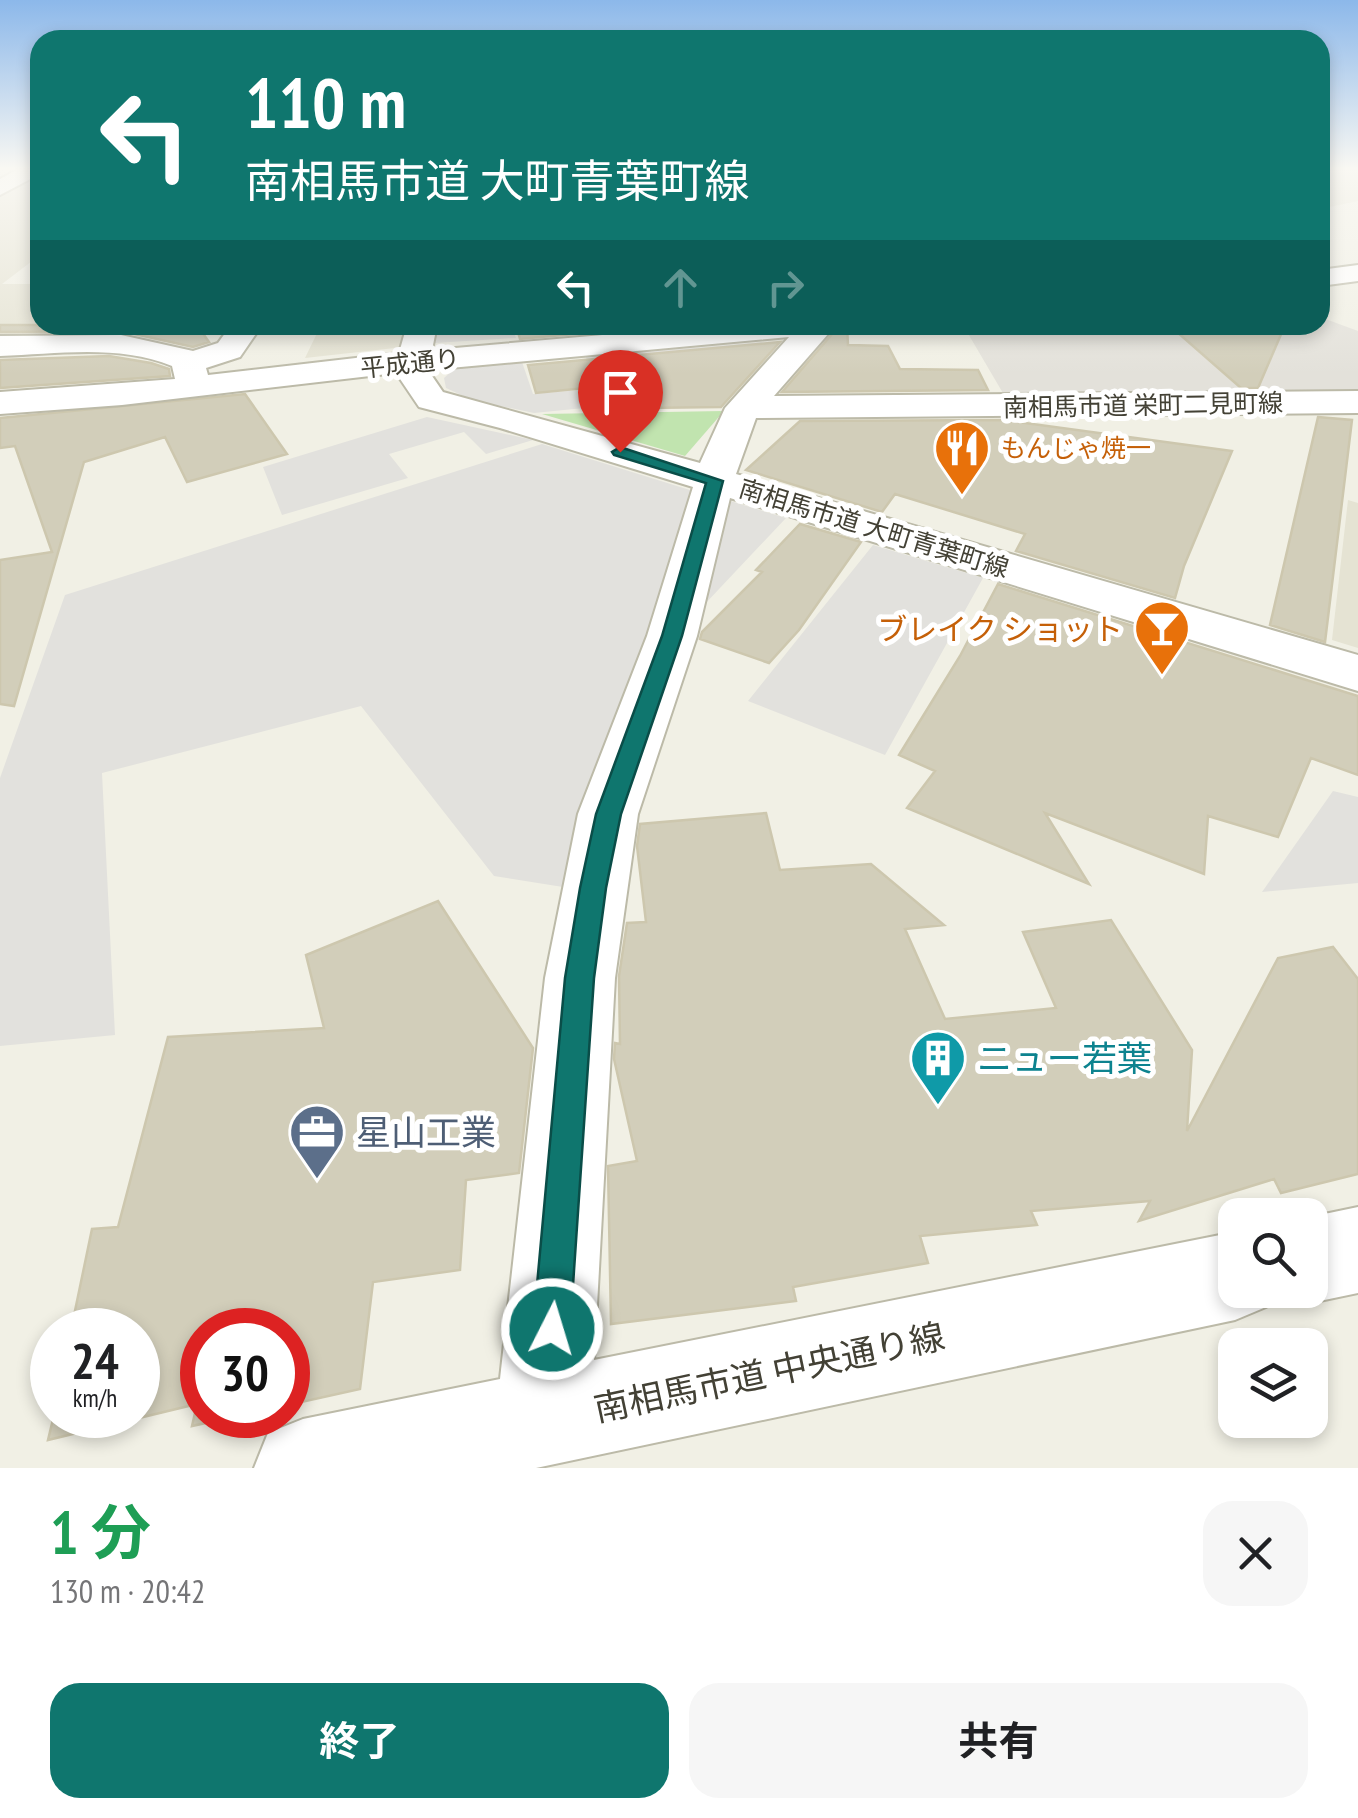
<!DOCTYPE html>
<html lang="ja">
<head>
<meta charset="utf-8">
<style>
  :root { --surface:#fff; --page:#f6f6f6; --text:#202124; --muted:#757577; --accent:#0f766e }
  body { margin:0; font-family:"PT Sans Narrow","Noto Sans JP",sans-serif; background:var(--page); color:var(--text); height:100vh; display:flex; flex-direction:column; font-size:38px; white-space:nowrap }
  * { box-sizing:border-box; margin:0 }
  p { font-size:32px; color:var(--muted) }
  .icon { flex:none; width:55px; height:55px; fill:none; stroke:currentColor; stroke-width:2; stroke-linecap:round; stroke-linejoin:round }
  .map { position:relative; height:1468px; overflow:hidden }
  .drawer { display:flex; flex-direction:column; background:var(--surface); flex:1 }
  .drawer>* { flex:none }
  .hud { position:absolute; left:30px; top:30px; width:1300px; height:305px; border-radius:30px; box-shadow:0 5px 15px #0003; background:#0f766e; color:#fff; overflow:hidden }
  .buttons { position:absolute; left:1218px; top:1198px; display:grid; gap:20px }
  .buttons a { display:grid; place-items:center; width:110px; height:110px; border-radius:20px; background:var(--surface); box-shadow:0 5px 15px #0003; font-size:50px }
  .speed { position:absolute; left:30px; top:1308px; display:flex; gap:20px; font-size:50px; font-weight:700; text-align:center }
  .speed>* { display:grid; place-content:center; width:130px; height:130px; border-radius:50%; background:var(--surface); box-shadow:0 5px 15px #0003; line-height:1 }
  .speed small { font-size:25px; font-weight:400 }
  .speed .limit { border:15px solid #d22; background:#fff; color:#111 }
  .pin { position:absolute; display:grid; place-items:center; width:85px; height:85px; color:#fff; margin:-102px -42px; border-radius:50% 50% 50% 0; rotate:-45deg; box-shadow:0 0 10px #0007 }
  .pin .icon { rotate:45deg }
  .me { position:absolute; width:110px; margin:-55px; rotate:5deg; stroke-linejoin:round; filter:drop-shadow(0 0 8px #0008) }
  .turn { display:flex; align-items:center; gap:35px; height:210px; padding:0 50px; font-size:45px }
  .turn .icon { width:130px; height:130px; stroke-width:2.5 }
  .turn b { display:block; font-size:70px; line-height:85px }
  .lanes { display:flex; align-items:center; height:95px; padding:0 50px; background:#0003; justify-content:center; gap:50px; direction:ltr }
  .lanes .off { opacity:.35 }
  .round { display:grid; place-items:center; flex:none; width:105px; height:105px; border-radius:30px; background:var(--page) }
  .headline { display:flex; align-items:center; justify-content:space-between; height:170px; padding:0 50px }
  h1 { font-size:60px; font-weight:700; line-height:75px; color:#1e9e55 }
  .primary-button { display:flex; gap:20px; margin-top:auto; padding:20px 50px }
  .primary-button a { flex:1; height:115px; border-radius:30px; background:var(--accent); color:#fff; font-size:40px; font-weight:700; line-height:115px; text-align:center }
  .primary-button a+a { background:var(--page); color:var(--text) }
  .map>svg:first-child { display:block }
  .residential { fill:#e5e3d3 }
  .industrial { fill:#e3e1da }
  .green { fill:#c1e4af }
  .parking { fill:#e2e1dd }
  .building { fill:#d2ceba; stroke:#cdc7ae; stroke-width:2.5 }
  .lines { fill:none; stroke-linecap:round; stroke-linejoin:round }
  .minor-casing { stroke:#bcbaa8; stroke-width:4 }
  .minor { fill:#fff; fill-rule:evenodd }
  .route { fill:#0f766e; stroke:#0a4d48; stroke-width:2.5 }
  .labels { text-anchor:middle; dominant-baseline:central; stroke-width:10; stroke-linejoin:round; paint-order:stroke }
  .far-street-label { font-size:25px; fill:#434135; stroke:#fff }
  .far-food-label { font-size:25px; fill:#c56008; stroke:#fff; text-anchor:start }
  .food-label { font-size:30px; fill:#c56008; stroke:#fff; text-anchor:end }
  .near-culture-label { font-size:35px; fill:#0d838f; stroke:#fff; text-anchor:start }
  .near-service-label { font-size:35px; fill:#4e5e75; stroke:#fff; text-anchor:start }
  .near-street-label { font-size:35px; fill:#434135; stroke:#fff }
</style>
</head>
<body>
<div class="map">
<svg width="1358" height="1468" viewBox="0 0 1358 1468">
  <rect width="100%" height="100%" fill="#f1f0e5"/>
  <path class="residential" d="M40 169V255L2 284H40V325H125L113 338 0 339V192Z
    M1320 169H1358V201L1320 209Z
    M321 325H407L404 347 305 358Z
    M1348 500 1358 503V648L1332 640Z"/>
  <path class="industrial" d="M1320 317 1358 331V394L1007 400 963 325H1320Z"/>
  <path class="green" d="M724 411 685 456 542 414Z"/>
  <path class="parking" d="M437 325H511L516 338 434 343Z
    M763 342 760 367 639 368 631 411 594 407 534 413 472 400 446 388 444 378 455 368 522 362 533 394 591 389 586 357Z
    M427 417 533 440 486 454 464 432 389 454 408 478 282 515 263 467Z
    M542 444 693 491 666 581 563 887 494 876 361 706 102 773 115 1035 0 1046V778L65 595Z
    M727 500 786 518 687 623Z
    M873 545 983 578 885 755 748 701Z
    M1333 791 1358 797V883L1262 892Z"/>
  <path class="building" d="M0 325H197L209 342 193 347 121 331 0 332Z
    M516 325H674L520 339Z
    M840 325H847L848 345 888 346 900 369 978 370 988 390 782 392Z
    M1169 325H1285L1258 388H1241Z
    M780 342 721 407 644 408 646 382 536 393 528 365Z
    M109 356 151 363 169 369 170 376 0 388V360Z
    M245 394 287 454 187 482 165 437 84 462 14 706 0 704V560L52 552 15 446 0 448V418Z
    M1318 417 1352 420 1325 642 1270 625Z
    M1003 420 1232 451 1184 566 1175 598 1016 551 1025 534 895 494 882 512 746 470 800 421Z
    M800 524 861 542 799 630 769 663 700 639 702 632 762 572 756 570Z
    M998 584 1358 696V775L1311 758 1278 837 1208 816 1204 874 1045 813 1089 884 907 808 935 771 899 755 960 656Z
    M766 813 780 870 871 864 944 925 905 929 945 1019 1056 1008 1023 932 1111 920 1192 1050 1187 1131 1278 958 1333 947 1358 979V1174L1281 1193 1274 1179 1139 1221 1150 1201 1031 1211 1037 1225 920 1236 928 1263 793 1287 796 1301 611 1324 608 1166 637 1161 614 1059 615 1043 620 1044 619 976 627 923 646 922 637 846 640 824Z
    M438 901 533 1048 519 1173 466 1180 460 1270 373 1282 360 1389 288 1405V1330H202V1415H242L192 1426 197 1404 48 1440 54 1415H138V1330H71L92 1229 118 1227 168 1037 324 1028 306 955Z"/>
  <g class="lines">
    <g class="minor-casing">
      <path id="minor" d="M18 169H40V174L0 195V179Z
        M1358 265V281L1320 286V270Z
        M231 325H262L240 357 206 368 208 375 399 353 407 325H437L432 350 717 325H836L774 396 1358 391V413L756 418 736 474 1358 655V691L730 498 697 636 638 814 615 978 594 1360 1235 1232V1290H1273L1266 1307 1235 1320 536 1468H254L268 1433 303 1419 500 1379 545 978 578 814 647 636 693 487 500 428 419 407 396 373 122 405 0 414V392L175 379 172 366C119 344 56 354 0 356V336L121 335 193 351 218 343ZM789 337 725 408 700 463 443 392 428 370Z
        M1358 1207V1293L1310 1303 1279 1291 1310 1290V1217Z"/>
    </g>
    <use href="#minor" class="minor"/>
  </g>
  <linearGradient id="sky" x2="0" y2="1"><stop stop-color="#8cb8ea"/><stop offset="0.45" stop-color="#f9f8f3"/><stop offset="1" stop-color="#f9f8f3" stop-opacity="0"/></linearGradient>
  <rect width="1358" height="374" fill="url(#sky)"/>
  <path class="route" d="M620 447 723 481 682 636 621 814 606 888 594 978 570 1329 565 1342 552 1347 539 1342 533 1329 565 978 580 888 596 814 662 636 706 483 614 455 612 452Z"/>
  <defs>
    <g id="restaurant-pin" transform="scale(2.875)"><path d="M0 17L-7.5 6A9.5 9.5 0 1 1 7.5 6Z" fill="#e8710a" stroke="#fff"/><path d="M-5-6h1v4h1v-4h1v4h1v-4h1v5L-1.5 .5V6h-2V.5L-5-1ZM5-6V6H3V1.5H1.5Q1.5-4 5-6Z" fill="#fff"/></g>
    <g id="bar-pin" transform="scale(2.875)"><path d="M0 17L-7.5 6A9.5 9.5 0 1 1 7.5 6Z" fill="#e8710a" stroke="#fff"/><path d="M-6-5H6L.8 .8V4.5H3.5V6h-7V4.5H-.8V.8Z" fill="#fff"/></g>
    <g id="building-pin" transform="scale(2.875)"><path d="M0 17L-7.5 6A9.5 9.5 0 1 1 7.5 6Z" fill="#0f9aa8" stroke="#fff"/><path d="M-4-6H4V6H1V3H-1V6H-4ZM-2.5-4.3h1.7v1.8h-1.7ZM.8-4.3h1.7v1.8H.8ZM-2.5-1h1.7V.8h-1.7ZM.8-1h1.7V.8H.8Z" fill="#fff"/></g>
    <g id="office-pin" transform="scale(2.875)"><path d="M0 17L-7.5 6A9.5 9.5 0 1 1 7.5 6Z" fill="#5c6f8a" stroke="#fff"/><path d="M-6-3h4V-5.5h4V-3h4V5H-6ZM-1-4.5V-3h2v-1.5ZM-6 0V1H6V0Z" fill="#fff"/></g>
  </defs>
  <g fill-rule="evenodd">
    <use href="#restaurant-pin" x="962" y="448"/>
    <use href="#bar-pin" x="1162" y="628"/>
    <use href="#building-pin" x="938" y="1058"/>
    <use href="#office-pin" x="317" y="1132"/>
  </g>
  <g class="labels">
    <g class="far-street-label">
      <text transform="translate(410 363) rotate(-6)">平成通り</text>
      <text transform="translate(1143 405) rotate(-1)">南相馬市道 栄町二見町線</text>
      <text transform="translate(874 528) rotate(17)">南相馬市道 大町青葉町線</text>
    </g>
    <g class="far-food-label">
      <text x="1001" y="448">もんじゃ焼一</text>
    </g>
    <g class="food-label">
      <text x="1123" y="628">ブレイク ショット</text>
    </g>
    <g class="near-culture-label">
      <text x="977" y="1058">ニュー若葉</text>
    </g>
    <g class="near-service-label">
      <text x="356" y="1132">星山工業</text>
    </g>
    <g class="near-street-label">
      <text transform="translate(769 1372) rotate(-12)">南相馬市道 中央通り線</text>
    </g>
  </g>
</svg>
<div class="buttons">
<a><svg class="icon" aria-label="search" viewBox="0 0 24 24"><circle cx="10" cy="10" r="6"/><path d="M15 15l6 6"/></svg></a>
<a><svg class="icon" aria-label="layers" viewBox="0 0 24 24"><path d="M12 4l9 5-9 5-9-5zM3 14l9 5 9-5"/></svg></a>
</div>
<div class="speed"><div>24<small>km/h</small></div><div class="limit">30</div></div>
<div class="pin" style="left:620px;top:452px;background:#d93025"><svg class="icon" aria-label="arrive" viewBox="0 0 24 24"><path d="M6 21V4h12l-3 4 3 4H6"/></svg></div>
<svg class="me" style="left:552px;top:1329px" viewBox="-20 -20 40 40"><circle r="17" fill="#0f766e" stroke="#fff" stroke-width="3"/><path d="M0-11L8 9 0 5-8 9z" fill="#fff"/></svg>
<div class="hud">
<div class="turn"><svg class="icon" aria-label="left" viewBox="0 0 24 24"><path d="M17 20v-9H6M10 6l-5 5 5 5"/></svg><div><b>110 m</b>南相馬市道 大町青葉町線</div></div>
<div class="lanes"><svg class="icon" aria-label="left" viewBox="0 0 24 24"><path d="M17 20v-9H6M10 6l-5 5 5 5"/></svg><svg class="icon off" aria-label="ahead" viewBox="0 0 24 24"><path d="M12 20V5M6 11l6-6 6 6"/></svg><svg class="icon off" aria-label="right" viewBox="0 0 24 24"><path d="M7 20v-9h11M14 6l5 5-5 5"/></svg></div>
</div>
</div>
<section class="drawer">
<div class="headline"><div><h1>1 分</h1><p>130 m · 20:42</p></div><a class="round"><svg class="icon" aria-label="close" viewBox="0 0 24 24"><path d="M6 6l12 12M18 6L6 18"/></svg></a></div>
<div class="primary-button"><a>終了</a><a>共有</a></div>
</section>
</body>
</html>
